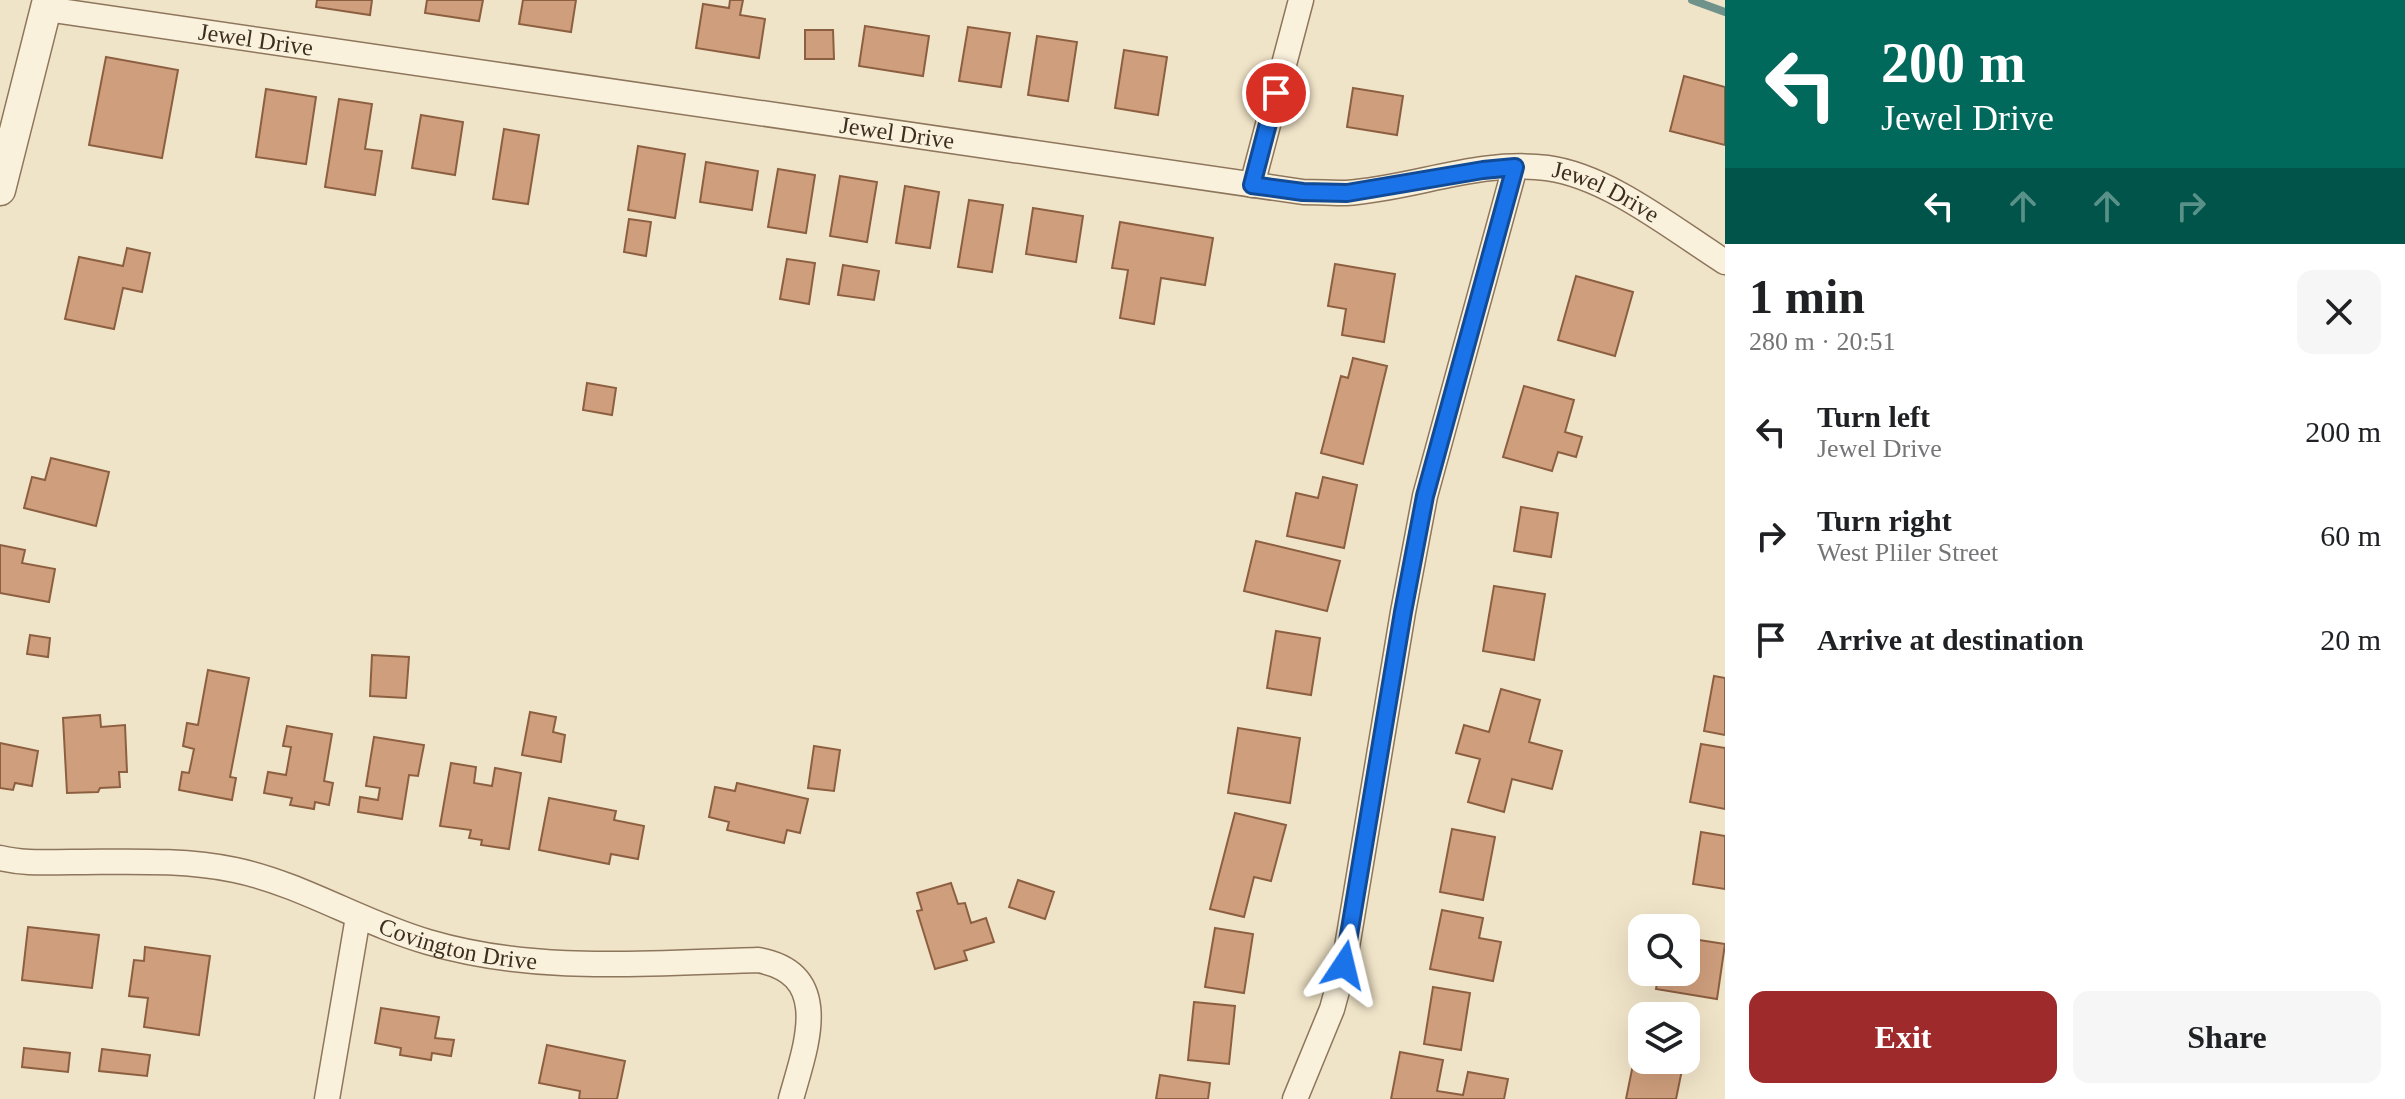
<!DOCTYPE html>
<html lang="en">
<head>
<meta charset="utf-8">
<style>
  :root { --surface:#fff; --page:#f6f6f6; --text:#202124; --muted:#757577; --accent:#9e2a2b }
  body { margin:0; font-family:"Times New Roman",serif; background:var(--page); color:var(--text); height:100vh; display:flex; flex-direction:column; font-size:30px; white-space:nowrap }
  * { box-sizing:border-box; margin:0 }
  p { font-size:26px; color:var(--muted) }
  .icon { flex:none; width:44px; height:44px; fill:none; stroke:currentColor; stroke-width:2; stroke-linecap:round; stroke-linejoin:round }
  .map { position:relative; flex:1; overflow:hidden }
  .side { display:flex; flex-direction:column; background:var(--surface); width:680px }
  .side>* { flex:none }
  .guide { background:#00695c; color:#fff; overflow:hidden }
  .buttons { position:absolute; left:1628px; top:914px; display:grid; gap:16px }
  .buttons a { display:grid; place-items:center; width:72px; height:72px; border-radius:16px; background:var(--surface); box-shadow:0 8px 32px #0002; font-size:40px }
  .pin { position:absolute; display:grid; place-items:center; width:68px; height:68px; color:#fff; margin:-34px; border:4px solid #fff; border-radius:50%; box-shadow:0 2px 8px #0007 }
  .me { position:absolute; width:88px; margin:-44px; rotate:10deg; stroke-linejoin:round; filter:drop-shadow(0 0 6px #0008) }
  .turn { display:flex; align-items:center; gap:28px; height:168px; padding:0 24px; font-size:36px }
  .turn .icon { width:104px; height:104px; stroke-width:2.5 }
  .turn b { display:block; font-size:56px; line-height:68px }
  .lanes { display:flex; align-items:center; height:76px; padding:0 24px; background:#0003; justify-content:center; gap:40px; direction:ltr }
  .lanes .off { opacity:.35 }
  .round { display:grid; place-items:center; flex:none; width:84px; height:84px; border-radius:16px; background:var(--page) }
  .head { display:flex; align-items:center; justify-content:space-between; height:136px; padding:0 24px }
  h1 { font-size:48px; font-weight:800; line-height:60px }
  .cta { display:flex; gap:16px; margin-top:auto; padding:16px 24px }
  .cta a { flex:1; height:92px; border-radius:16px; background:var(--accent); color:#fff; font-size:32px; font-weight:800; line-height:92px; text-align:center }
  .cta a+a { background:var(--page); color:var(--text) }
  ul { padding:0; list-style:none }
  li { display:flex; align-items:center; gap:24px; height:104px; padding:0 24px }
  li div { flex:1 }
  li b { display:block; font-size:30px }
  li em { font-style:normal }
  main { display:flex; flex:1; min-height:0 }
  .map>svg:first-child { display:block }
  .lines { fill:none; stroke-linecap:round; stroke-linejoin:round }
  .stream { stroke:#6f938a; stroke-width:8 }
  .building { fill:#cf9f7d; stroke:#8d5f41; stroke-width:2 }
  .minor-casing { stroke:#8d765c; stroke-width:27 }
  .tertiary-casing { stroke:#8d765c; stroke-width:33 }
  .minor { stroke:#faf1dc; stroke-width:24 }
  .tertiary { stroke:#faf1dc; stroke-width:30 }
  .route-casing { stroke:#114b97; stroke-width:20 }
  .route { stroke:#1a73e8; stroke-width:14 }
  .labels { text-anchor:middle; dominant-baseline:central; stroke-width:6; stroke-linejoin:round; paint-order:stroke }
  .street-label { font-size:24px; fill:#3d2e20; stroke:#f7eed8 }
</style>
</head>
<body>
<main>
<div class="map">
<svg width="1725" height="1099" viewBox="0 0 1725 1099">
  <rect width="100%" height="100%" fill="#f0e4c8"/>
  <g class="lines">
    <path class="stream" d="M1692 0 1725 12"/>
  </g>
  <path class="building" d="M317 0H372L370 15 316 7Z
    M427 0H483L479 21 425 13Z
    M523 0H576L571 32 519 24Z
    M730 0H743L740 15 765 19 759 58 696 48 703 4 729 8Z
    M865 26 929 36 923 76 859 66Z
    M968 27 1010 33 1001 87 959 81Z
    M805 30H833L834 59H805Z
    M1037 36 1077 42 1068 101 1028 95Z
    M1124 50 1167 57 1158 115 1115 108Z
    M106 57 178 70 162 158 89 145Z
    M1684 76 1725 87V145L1670 131Z
    M1353 88 1403 96 1397 135 1347 127Z
    M266 89 316 97 306 164 256 157Z
    M339 99 372 104 365 149 382 151 375 195 325 187Z
    M421 115 463 122 455 175 412 168Z
    M504 129 539 135 528 204 493 199Z
    M638 146 685 154 675 218 628 210Z
    M706 162 758 171 752 210 700 202Z
    M778 169 815 175 806 233 768 227Z
    M840 176 877 182 867 242 830 236Z
    M905 186 939 192 930 248 896 243Z
    M969 200 1003 205 992 272 958 267Z
    M1033 208 1083 216 1076 262 1026 254Z
    M629 219 651 222 646 256 624 252Z
    M1120 222 1213 238 1205 285 1161 278 1154 324 1120 318 1128 270 1112 268Z
    M127 248 150 253 142 292 123 288 114 329 65 319 79 257 123 266Z
    M787 259 815 263 809 304 780 299Z
    M1335 264 1395 274 1384 342 1342 335 1346 309 1328 306Z
    M843 265 879 271 874 300 838 295Z
    M1576 276 1633 292 1615 356 1558 340Z
    M1353 358 1387 366 1363 464 1321 453 1341 376 1348 378Z
    M587 383 616 388 612 415 583 410Z
    M1524 386 1574 400 1565 432 1582 437 1576 457 1558 452 1552 471 1503 457Z
    M51 458 109 472 96 526 24 508 32 477 45 480Z
    M1323 477 1357 485 1344 548 1287 536 1296 493 1318 498Z
    M1521 507 1558 513 1551 557 1514 551Z
    M1256 541 1340 561 1327 611 1244 591Z
    M0 545 25 550 22 563 55 569 49 602 0 593Z
    M1494 586 1545 594 1534 660 1483 651Z
    M1276 631 1320 638 1311 695 1267 688Z
    M30 635 50 638 48 657 27 654Z
    M372 655 409 657 406 698 370 696Z
    M208 670 249 678 230 777 236 778 232 800 179 790 182 772 189 773 194 749 183 746 187 723 198 725Z
    M1714 676 1725 678V735L1704 731Z
    M1501 689 1540 700 1529 742 1562 751 1552 789 1512 779 1504 812 1468 802 1480 759 1456 753 1464 725 1489 732Z
    M530 712 556 717 553 732 565 735 561 762 522 755Z
    M100 715 101 727 125 725 127 772H119L120 787 100 788 98 792 67 793 63 718Z
    M287 726 332 734 324 781 333 783 329 805 315 802 314 809 290 805 292 798 264 793 268 772 286 775 291 747 283 746Z
    M1238 728 1300 738 1290 803 1228 793Z
    M374 737 424 745 418 776 409 775 402 819 358 812 360 797 378 800 380 788 366 786Z
    M0 743 38 751 32 786 15 783 13 790 0 788Z
    M1701 744 1725 748V809L1690 802Z
    M814 746 840 750 834 791 808 788Z
    M451 763 476 767 474 783 492 786 495 768 521 773 509 849 481 845 482 840 469 838 471 830 440 826Z
    M737 783 808 799 800 833 787 830 784 843 727 830 729 822 709 817 715 787 735 791Z
    M549 798 616 811 614 820 644 826 638 859 611 854 609 864 539 850Z
    M1235 813 1286 825 1271 881 1254 877 1244 917 1210 909Z
    M1452 829 1495 837 1483 900 1440 892Z
    M1701 832 1725 836V889L1693 884Z
    M1018 880 1054 892 1045 919 1009 907Z
    M951 883 958 904 965 903 971 923 986 918 994 942 964 951 967 960 935 969 917 911 922 910 917 893Z
    M1442 910 1483 918 1479 938 1501 942 1493 981 1430 969Z
    M28 927 99 935 92 988 22 980Z
    M1215 928 1253 934 1244 993 1205 987Z
    M1686 938 1725 944 1717 999 1656 989 1659 972H1686Z
    M145 947 210 956 199 1035 144 1027 148 998 129 996 134 960 144 961Z
    M1433 987 1470 993 1461 1050 1424 1044Z
    M1194 1002 1235 1006 1229 1064 1188 1060Z
    M381 1008 439 1017 435 1038 454 1040 451 1056 432 1053 431 1060 400 1055 401 1048 375 1043Z
    M1638 1040 1642 1041V1060H1684L1676 1099H1626Z
    M547 1045 625 1061 617 1099H579L580 1091 539 1083Z
    M24 1048 70 1053 68 1072 22 1067Z
    M102 1049 150 1055 147 1076 99 1071Z
    M1400 1052 1443 1060 1437 1091 1463 1095 1468 1072 1508 1079 1504 1099H1391Z
    M1160 1075 1210 1083 1208 1099H1156Z"/>
  <g class="lines">
    <g class="minor-casing">
      <g id="minor">
        <path id="s1" d="M46 9 1303 192C1317 192 1332 193 1346 193 1412 189 1479 159 1547 168 1608 176 1673 229 1725 262"/>
        <path d="M1252 185 1301 0"/>
        <path id="s2" d="M0 858C24 864 48 862 72 862 126 862 182 859 235 870 302 884 362 923 428 942 537 974 647 963 758 960 835 974 805 1048 791 1099"/>
        <path d="M327 1099 358 917"/>
        <path d="M1295 1099 1332 1009 1344 965 1403 612 1425 496 1515 167"/>
      </g>
    </g>
    <g class="tertiary-casing">
      <path id="tertiary" d="M0 190 48 0"/>
    </g>
    <use href="#minor" class="minor"/>
    <use href="#tertiary" class="tertiary"/>
  </g>
  <g class="lines">
    <g class="route-casing">
      <path id="route" d="M1276 93 1252 185 1303 192 1347 193 1483 170 1515 167 1425 496 1403 612 1344 965"/>
    </g>
    <use href="#route" class="route"/>
  </g>
  <g class="labels">
    <g class="street-label">
      <text stroke="none"><textPath href="#s1" startOffset="212">Jewel Drive</textPath></text>
      <text stroke="none"><textPath href="#s1" startOffset="860">Jewel Drive</textPath></text>
      <text stroke="none"><textPath href="#s1" startOffset="1580">Jewel Drive</textPath></text>
      <text stroke="none"><textPath href="#s2" startOffset="472">Covington Drive</textPath></text>
    </g>
  </g>
</svg>
<div class="buttons">
<a><svg class="icon" aria-label="search" viewBox="0 0 24 24"><circle cx="10" cy="10" r="6"/><path d="M15 15l6 6"/></svg></a>
<a><svg class="icon" aria-label="layers" viewBox="0 0 24 24"><path d="M12 4l9 5-9 5-9-5zM3 14l9 5 9-5"/></svg></a>
</div>
<div class="pin" style="left:1276px;top:93px;background:#d93025"><svg class="icon" aria-label="arrive" viewBox="0 0 24 24"><path d="M6 21V4h12l-3 4 3 4H6"/></svg></div>
<svg class="me" style="left:1344px;top:965px" viewBox="-20 -20 40 40"><path d="M0-17L14 15 0 8-14 15z" fill="#1a73e8" stroke="#fff" stroke-width="4"/></svg>
</div>
<section class="side">
<div class="guide">
<div class="turn"><svg class="icon" aria-label="left" viewBox="0 0 24 24"><path d="M17 20v-9H6M10 6l-5 5 5 5"/></svg><div><b>200 m</b>Jewel Drive</div></div>
<div class="lanes"><svg class="icon" aria-label="left" viewBox="0 0 24 24"><path d="M17 20v-9H6M10 6l-5 5 5 5"/></svg><svg class="icon off" aria-label="ahead" viewBox="0 0 24 24"><path d="M12 20V5M6 11l6-6 6 6"/></svg><svg class="icon off" aria-label="ahead" viewBox="0 0 24 24"><path d="M12 20V5M6 11l6-6 6 6"/></svg><svg class="icon off" aria-label="right" viewBox="0 0 24 24"><path d="M7 20v-9h11M14 6l5 5-5 5"/></svg></div>
</div>
<div class="head"><div><h1>1 min</h1><p>280 m · 20:51</p></div><a class="round"><svg class="icon" aria-label="close" viewBox="0 0 24 24"><path d="M6 6l12 12M18 6L6 18"/></svg></a></div>
<ul>
<li><svg class="icon" aria-label="left" viewBox="0 0 24 24"><path d="M17 20v-9H6M10 6l-5 5 5 5"/></svg><div><b>Turn left</b><p>Jewel Drive</p></div><em>200 m</em></li>
<li><svg class="icon" aria-label="right" viewBox="0 0 24 24"><path d="M7 20v-9h11M14 6l5 5-5 5"/></svg><div><b>Turn right</b><p>West Pliler Street</p></div><em>60 m</em></li>
<li><svg class="icon" aria-label="arrive" viewBox="0 0 24 24"><path d="M6 21V4h12l-3 4 3 4H6"/></svg><div><b>Arrive at destination</b></div><em>20 m</em></li>
</ul>
<div class="cta"><a>Exit</a><a>Share</a></div>
</section>
</main>
</body>
</html>
